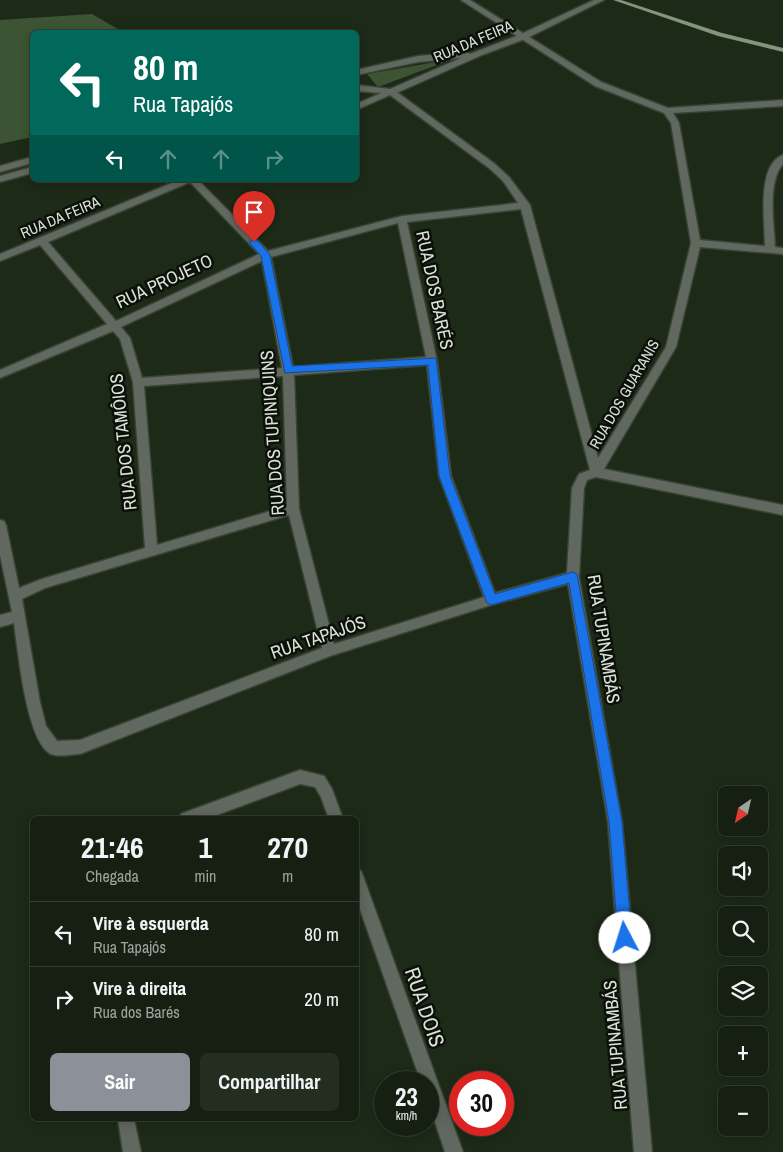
<!DOCTYPE html>
<html lang="pt">
<head>
<meta charset="utf-8">
<style>
  :root { --surface:#162012; --page:#232d20; --text:#f1f3f6; --muted:#9ea39f; --line:#353e32; --accent:#8c9099 }
  body { margin:0; font-family:"Archivo Narrow",sans-serif; background:var(--page); color:var(--text); height:100vh; display:flex; flex-direction:column; font-size:19px; white-space:nowrap }
  * { box-sizing:border-box; margin:0 }
  p { font-size:16px; color:var(--muted) }
  .icon { flex:none; width:28px; height:28px; fill:none; stroke:currentColor; stroke-width:2; stroke-linecap:round; stroke-linejoin:round }
  .map { position:relative; flex:1; overflow:hidden }
  .side { position:absolute; left:30px; top:816px; width:329px; height:305px; display:flex; flex-direction:column; background:var(--surface); border-radius:8px; box-shadow:0 2px 12px #0003,0 0 0 1px var(--line) }
  .side>* { flex:none }
  .banner { position:absolute; left:30px; top:30px; width:329px; height:152px; border-radius:8px; box-shadow:0 2px 12px #0003,0 0 0 1px var(--line); background:#00695c; color:#fff; overflow:hidden }
  .needle { width:32px; rotate:214deg }
  .controls { position:absolute; left:718px; top:786px; display:grid; gap:10px }
  .controls a { display:grid; place-items:center; width:50px; height:50px; border-radius:8px; background:var(--surface); box-shadow:0 2px 12px #0003,0 0 0 1px var(--line); font-size:25px }
  .speed { position:absolute; left:374px; top:1071px; display:flex; gap:10px; font-size:25px; font-weight:700; text-align:center }
  .speed>* { display:grid; place-content:center; width:65px; height:65px; border-radius:50%; background:var(--surface); box-shadow:0 2px 12px #0003,0 0 0 1px var(--line); line-height:1 }
  .speed small { font-size:12px; font-weight:400 }
  .speed .limit { border:8px solid #d22; background:#fff; color:#111 }
  .pin { position:absolute; display:grid; place-items:center; width:42px; height:42px; color:#fff; margin:-51px -21px; border-radius:50% 50% 50% 0; rotate:-45deg; box-shadow:0 0 5px #0007 }
  .pin .icon { rotate:45deg }
  .me { position:absolute; width:55px; margin:-28px; rotate:355deg; stroke-linejoin:round; filter:drop-shadow(0 0 4px #0008) }
  .turn { display:flex; align-items:center; gap:18px; height:105px; padding:0 20px; font-size:22px }
  .turn .icon { width:65px; height:65px; stroke-width:2.5 }
  .turn b { display:block; font-size:35px; line-height:42px }
  .lanes { display:flex; align-items:center; height:48px; padding:0 20px; background:#0003; justify-content:center; gap:25px; direction:ltr }
  .lanes .off { opacity:.35 }
  .eta { display:flex; justify-content:space-evenly; align-items:center; height:85px; text-align:center }
  .eta b { font-size:30px; font-weight:800; line-height:35px }
  .cta { display:flex; gap:10px; margin-top:auto; padding:10px 20px }
  .cta a { flex:1; height:58px; border-radius:8px; background:var(--accent); color:#fff; font-size:20px; font-weight:800; line-height:58px; text-align:center }
  .cta a+a { background:var(--page); color:var(--text) }
  ul { padding:0; list-style:none }
  li { display:flex; align-items:center; gap:15px; height:65px; padding:0 20px; border-top:1px solid var(--line) }
  li div { flex:1 }
  li b { display:block; font-size:19px }
  li em { font-style:normal }
  .map>svg:first-child { display:block }
  .green { fill:#3c5434 }
  .lines { fill:none; stroke-linecap:round; stroke-linejoin:round }
  .stream { fill:#81967a; fill-rule:evenodd }
  .minor-casing { stroke:#384433; stroke-width:3 }
  .tertiary-casing { stroke:#384433; stroke-width:3 }
  .minor { fill:#61685f; fill-rule:evenodd }
  .tertiary { fill:#61685f; fill-rule:evenodd }
  .route { fill:#1a73e8; stroke:#114b97 }
  .labels { text-anchor:middle; dominant-baseline:central; stroke-width:5; stroke-linejoin:round; paint-order:stroke }
  .far-street-label { font-size:15px; fill:#dbe3d8; stroke:#0b1009 }
  .street-label { font-size:18px; fill:#dbe3d8; stroke:#0b1009 }
  .near-street-label { font-size:21px; fill:#dbe3d8; stroke:#0b1009 }
</style>
</head>
<body>
<div class="map">
<svg width="783" height="1152" viewBox="0 0 783 1152">
  <rect width="100%" height="100%" fill="#1d2a18"/>
  <path class="green" d="M92 14 123 32H32V137L0 144V20Z
    M453 59 378 87 367 74Z"/>
  <g class="lines">
    <path class="stream" d="M613 0H621L722 33 783 48V52L718 36Z"/>
    <g class="minor-casing">
      <path id="minor" d="M461 0H470L601 82 668 108 783 100V106L673 113 679 123 700 240 765 246C765 223 756 165 783 155V164C767 182 774 223 775 247L783 248V254L700 247 676 347 604 469 783 505V515L596 477 587 480 584 488 579 577 622 822 652 1152H634L608 822 568 584 491 605 330 656 80 754C72 754 56 758 49 753 26 737 18 651 14 623L0 627V615L12 612 0 555V520L4 521 6 525 19 588 42 579 145 548 133 382 120 339 113 331 0 378V370L107 324 40 245 0 261V254L179 180H198L268 251 402 216 518 203 503 181 489 168 390 95 356 110V104L388 90H394L495 164 509 177 530 205 598 458 666 347 691 243 671 123 664 113 595 86ZM190 182 259 254 116 321 48 242ZM521 209 590 470 579 474 572 488 567 573 495 593 451 476 437 361 407 222ZM398 223 426 357 293 367 271 257ZM262 261 282 368 142 378 130 338 121 327ZM427 365 439 476 484 597 334 644 299 509 294 375ZM283 376 287 506 157 545 144 386ZM289 515 322 648 80 740 57 741 46 726 40 702 22 599 45 588Z
        M300 770 324 776 332 789 343 819H329L321 797 315 787 300 784 206 819H179L181 814 186 812Z
        M356 869 361 871 363 876 463 1152H445L428 1101V1082H421L356 898Z
        M118 1119H134L141 1152H123Z"/>
    </g>
    <g class="tertiary-casing">
      <path id="tertiary" d="M594 0H604L525 39 482 55 394 94 356 91V85L390 89 461 58 418 62 356 75V70L418 56 466 52 470 54 519 35Z
        M32 157V163L0 172V166Z
        M32 167V173L0 182V176Z"/>
    </g>
    <use href="#minor" class="minor"/>
    <use href="#tertiary" class="tertiary"/>
  </g>
  <path class="route" d="M254 239 257 240 270 255 292 366 436 358 450 476 495 594 573 572 577 574 622 822 632 938 630 943 625 945 620 943 618 938 609 822 569 583 491 605 487 603 439 476 428 365 285 373 261 256 249 242Z"/>
  <g class="labels">
    <g class="far-street-label">
      <text transform="translate(473 41) rotate(-23)">RUA DA FEIRA</text>
      <text transform="translate(60 217) rotate(-23)">RUA DA FEIRA</text>
      <text transform="translate(624 394) rotate(-60)">RUA DOS GUARANIS</text>
    </g>
    <g class="street-label">
      <text transform="translate(164 281) rotate(-25)">RUA PROJETO</text>
      <text transform="translate(435 290) rotate(78)">RUA DOS BARÉS</text>
      <text transform="translate(272 433) rotate(-94)">RUA DOS TUPINIQUINS</text>
      <text transform="translate(123 442) rotate(-96)">RUA DOS TAMÔIOS</text>
      <text transform="translate(318 637) rotate(-19)">RUA TAPAJÓS</text>
      <text transform="translate(604 639) rotate(81)">RUA TUPINAMBÁS</text>
      <text transform="translate(615 1045) rotate(-95)">RUA TUPINAMBÁS</text>
    </g>
    <g class="near-street-label">
      <text transform="translate(425 1007) rotate(71)">RUA DOIS</text>
    </g>
  </g>
</svg>
<div class="controls">
<a><svg class="needle" viewBox="-14 -14 28 28"><path d="M0-13l5 13h-10z" fill="#e53935"/><path d="M0 13l5-13h-10z" fill="#9ea39f"/></svg></a>
<a><svg class="icon" aria-label="sound" viewBox="0 0 24 24"><path d="M4 9h4l5-4v14l-5-4H4zM17 9q2 3 0 6"/></svg></a>
<a><svg class="icon" aria-label="search" viewBox="0 0 24 24"><circle cx="10" cy="10" r="6"/><path d="M15 15l6 6"/></svg></a>
<a><svg class="icon" aria-label="layers" viewBox="0 0 24 24"><path d="M12 4l9 5-9 5-9-5zM3 14l9 5 9-5"/></svg></a>
<a>+</a>
<a>−</a>
</div>
<div class="speed"><div>23<small>km/h</small></div><div class="limit">30</div></div>
<div class="pin" style="left:254px;top:242px;background:#d93025"><svg class="icon" aria-label="arrive" viewBox="0 0 24 24"><path d="M6 21V4h12l-3 4 3 4H6"/></svg></div>
<svg class="me" style="left:625px;top:938px" viewBox="-20 -20 40 40"><circle r="19" fill="#fff"/><path d="M0-13L10 11 0 6-10 11z" fill="#1a73e8"/></svg>
<div class="banner">
<div class="turn"><svg class="icon" aria-label="left" viewBox="0 0 24 24"><path d="M17 20v-9H6M10 6l-5 5 5 5"/></svg><div><b>80 m</b>Rua Tapajós</div></div>
<div class="lanes"><svg class="icon" aria-label="left" viewBox="0 0 24 24"><path d="M17 20v-9H6M10 6l-5 5 5 5"/></svg><svg class="icon off" aria-label="ahead" viewBox="0 0 24 24"><path d="M12 20V5M6 11l6-6 6 6"/></svg><svg class="icon off" aria-label="ahead" viewBox="0 0 24 24"><path d="M12 20V5M6 11l6-6 6 6"/></svg><svg class="icon off" aria-label="right" viewBox="0 0 24 24"><path d="M7 20v-9h11M14 6l5 5-5 5"/></svg></div>
</div>
<section class="side">
<div class="eta">
<div><b>21:46</b><p>Chegada</p></div>
<div><b>1</b><p>min</p></div>
<div><b>270</b><p>m</p></div>
</div>
<ul>
<li><svg class="icon" aria-label="left" viewBox="0 0 24 24"><path d="M17 20v-9H6M10 6l-5 5 5 5"/></svg><div><b>Vire à esquerda</b><p>Rua Tapajós</p></div><em>80 m</em></li>
<li><svg class="icon" aria-label="right" viewBox="0 0 24 24"><path d="M7 20v-9h11M14 6l5 5-5 5"/></svg><div><b>Vire à direita</b><p>Rua dos Barés</p></div><em>20 m</em></li>
</ul>
<div class="cta"><a>Sair</a><a>Compartilhar</a></div>
</section>
</div>
</body>
</html>
